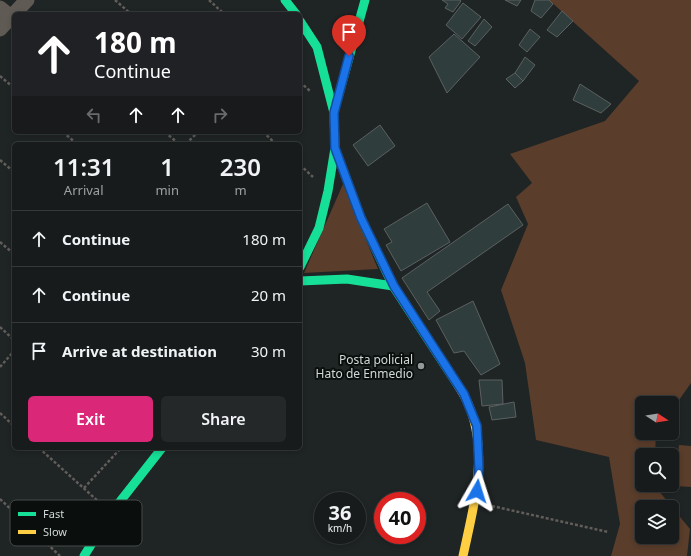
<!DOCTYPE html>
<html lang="en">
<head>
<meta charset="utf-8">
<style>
  :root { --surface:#171b1b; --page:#242828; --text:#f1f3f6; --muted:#9ea1a3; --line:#36393a; --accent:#db2777 }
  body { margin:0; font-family:"Noto Sans",sans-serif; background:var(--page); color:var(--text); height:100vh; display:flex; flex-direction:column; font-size:15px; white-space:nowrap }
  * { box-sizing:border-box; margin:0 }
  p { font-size:13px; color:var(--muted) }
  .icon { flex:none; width:22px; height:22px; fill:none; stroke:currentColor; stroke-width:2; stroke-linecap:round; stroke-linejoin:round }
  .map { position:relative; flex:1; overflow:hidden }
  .panel { position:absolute; left:12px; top:142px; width:290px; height:308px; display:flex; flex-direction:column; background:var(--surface); border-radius:6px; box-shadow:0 2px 6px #0003,0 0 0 1px var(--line) }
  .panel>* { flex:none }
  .hud { position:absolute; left:12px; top:12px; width:290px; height:122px; border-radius:6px; box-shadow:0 2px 6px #0003,0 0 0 1px var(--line); background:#202124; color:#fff; overflow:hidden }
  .needle { width:26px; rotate:102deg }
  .buttons { position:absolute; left:635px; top:396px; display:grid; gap:8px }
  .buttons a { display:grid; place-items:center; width:44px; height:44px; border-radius:6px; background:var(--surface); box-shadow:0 2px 6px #0003,0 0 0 1px var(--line); font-size:20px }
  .speed { position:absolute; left:314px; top:492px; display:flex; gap:8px; font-size:20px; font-weight:700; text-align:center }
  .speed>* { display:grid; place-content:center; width:52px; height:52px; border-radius:50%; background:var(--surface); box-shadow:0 2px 6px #0003,0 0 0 1px var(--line); line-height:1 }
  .speed small { font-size:10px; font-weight:400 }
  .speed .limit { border:6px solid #d22; background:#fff; color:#111 }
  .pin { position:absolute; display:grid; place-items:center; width:34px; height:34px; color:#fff; margin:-41px -17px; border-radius:50% 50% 50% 0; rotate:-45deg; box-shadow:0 0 4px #0007 }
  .pin .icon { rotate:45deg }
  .me { position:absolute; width:44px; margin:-22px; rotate:6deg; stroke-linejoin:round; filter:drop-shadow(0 0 3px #0008) }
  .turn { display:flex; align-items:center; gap:14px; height:84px; padding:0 16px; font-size:18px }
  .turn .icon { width:52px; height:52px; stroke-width:2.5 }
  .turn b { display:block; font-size:28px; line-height:34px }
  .lanes { display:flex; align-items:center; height:38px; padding:0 16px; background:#0003; justify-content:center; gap:20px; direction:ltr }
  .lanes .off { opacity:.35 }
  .eta { display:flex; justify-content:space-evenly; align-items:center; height:68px; text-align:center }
  .eta b { font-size:24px; font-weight:600; line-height:28px }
  .primary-button { display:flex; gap:8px; margin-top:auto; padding:8px 16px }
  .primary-button a { flex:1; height:46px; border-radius:6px; background:var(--accent); color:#fff; font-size:16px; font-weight:600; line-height:46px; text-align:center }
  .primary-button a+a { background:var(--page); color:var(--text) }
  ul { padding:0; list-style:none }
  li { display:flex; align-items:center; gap:12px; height:56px; padding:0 16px; border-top:1px solid var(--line) }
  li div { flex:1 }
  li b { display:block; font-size:15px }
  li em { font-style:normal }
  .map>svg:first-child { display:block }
  .green { fill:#5a3d2b; fill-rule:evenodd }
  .building { fill:#2f3d3c; stroke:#5c6060 }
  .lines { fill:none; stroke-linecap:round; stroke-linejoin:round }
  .path { stroke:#605d5a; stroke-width:2.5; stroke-dasharray:3 2; stroke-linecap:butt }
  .street { stroke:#605a54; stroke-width:15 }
  .fast { stroke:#16e098; stroke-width:9 }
  .slow { stroke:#ffcf43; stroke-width:9 }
  .route-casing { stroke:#114b97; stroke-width:10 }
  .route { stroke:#1a73e8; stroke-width:7 }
  .poi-dot { fill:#939998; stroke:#0a0f0e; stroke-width:1.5 }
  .labels { text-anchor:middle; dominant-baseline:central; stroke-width:4; stroke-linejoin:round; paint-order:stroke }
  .poi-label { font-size:12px; fill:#d1d8d7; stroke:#0a0f0e; text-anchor:end }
  .key { fill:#0a0f0e; stroke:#464b4a; stroke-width:1 }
  .key-label { font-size:11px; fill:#d1d8d7 }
</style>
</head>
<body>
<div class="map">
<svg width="691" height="556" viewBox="0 0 691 556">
  <rect width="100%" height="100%" fill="#1f2424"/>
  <path class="green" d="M549 0H691V383L672 410V403H642V433H656L655 455H642V485H654L690 529 687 556H611L620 524 609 457 536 440 525 363 501 290 528 224 516 197 532 183 510 154 605 121 639 81ZM642 507H672V537H642Z
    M343 184 378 269 304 273Z
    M679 445 691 446V487L675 486Z"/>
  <path class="building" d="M442 0H460L461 1 453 12 445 8 448 4Z
    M505 0H521L517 6Z
    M535 0H549L553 4 541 18 531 11Z
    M463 3 481 17 462 39 446 25Z
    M562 11 573 21 557 37 547 30Z
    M484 19 492 27 475 46 468 41Z
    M530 29 540 37 527 52 519 45Z
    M454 34 480 57 447 93 429 57Z
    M525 57 535 65 523 81 515 73Z
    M515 73 523 81 515 88 506 79Z
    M580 84 611 104 601 113 573 100Z
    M380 125 395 146 368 166 353 145Z
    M427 203 450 242 401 271 386 245 392 242 384 229Z
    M508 204 523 225 427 292 440 311 429 320 402 278Z
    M473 301 500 364 481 375 464 351 454 353 436 320Z
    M479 380H502L503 404 482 406Z
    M514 402 516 417 492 420 489 407Z"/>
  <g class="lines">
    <path class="path" d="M115 0 131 14
      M209 0 224 14
      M0 76 14 88
      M300 82 310 91
      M63 132 77 144
      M165 132 179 144
      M263 132 276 144
      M186 144 198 132
      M0 160 14 172
      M300 165 313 177
      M0 242 14 254
      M0 327 14 340
      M0 367 14 351
      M0 413 14 426
      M39 448 99 502
      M84 488 121 448
      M0 499 60 556
      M492 506 608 532"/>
    <path class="street" d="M0 8 11 17
      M0 29 27 0"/>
    <path class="fast" d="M285 0 296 14
      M300 21 317 47 334 113 335 148 328 191 319 228 300 267
      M334 112 365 0
      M335 148 361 218 393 286 459 387
      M300 281 347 279 393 286
      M84 556 111 513 162 448"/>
    <path class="slow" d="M459 387C493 438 475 500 463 556"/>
  </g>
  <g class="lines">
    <g class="route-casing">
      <path id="route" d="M349 56 334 113 335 148 361 218 394 286 464 394 477 426 479 469 477 491"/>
    </g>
    <use href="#route" class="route"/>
  </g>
  <circle class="poi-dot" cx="421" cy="366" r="4"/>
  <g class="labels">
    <g class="poi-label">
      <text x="413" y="359">Posta policial<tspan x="413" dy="14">Hato de Enmedio</tspan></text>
    </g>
  </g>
  <rect x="10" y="500" width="132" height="46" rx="6" class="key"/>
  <rect x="18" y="512" width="18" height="4" fill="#16e098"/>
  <rect x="18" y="530" width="18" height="4" fill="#ffcf43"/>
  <g class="key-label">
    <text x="43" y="518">Fast</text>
    <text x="43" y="536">Slow</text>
  </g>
</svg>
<div class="buttons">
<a><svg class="needle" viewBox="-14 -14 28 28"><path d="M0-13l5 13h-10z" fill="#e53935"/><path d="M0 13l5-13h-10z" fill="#9ea1a3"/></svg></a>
<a><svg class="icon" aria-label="search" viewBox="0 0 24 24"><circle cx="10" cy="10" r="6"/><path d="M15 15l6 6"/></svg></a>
<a><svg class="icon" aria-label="layers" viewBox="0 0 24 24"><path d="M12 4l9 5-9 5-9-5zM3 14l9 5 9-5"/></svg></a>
</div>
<div class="speed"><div>36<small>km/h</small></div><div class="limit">40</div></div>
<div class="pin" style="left:349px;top:56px;background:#d93025"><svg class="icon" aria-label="arrive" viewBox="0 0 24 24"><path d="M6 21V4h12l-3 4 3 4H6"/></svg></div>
<svg class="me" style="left:477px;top:491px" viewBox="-20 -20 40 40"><path d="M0-17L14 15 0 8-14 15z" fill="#1a73e8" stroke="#fff" stroke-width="4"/></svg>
<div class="hud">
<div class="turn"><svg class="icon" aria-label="ahead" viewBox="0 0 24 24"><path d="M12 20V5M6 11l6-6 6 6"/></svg><div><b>180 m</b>Continue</div></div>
<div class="lanes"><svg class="icon off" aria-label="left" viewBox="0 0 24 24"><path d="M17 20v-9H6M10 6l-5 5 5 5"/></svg><svg class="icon" aria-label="ahead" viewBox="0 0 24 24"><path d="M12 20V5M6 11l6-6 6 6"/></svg><svg class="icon" aria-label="ahead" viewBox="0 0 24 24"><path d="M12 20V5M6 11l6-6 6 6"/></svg><svg class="icon off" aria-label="right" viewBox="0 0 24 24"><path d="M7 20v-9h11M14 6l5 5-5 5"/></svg></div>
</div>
<section class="panel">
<div class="eta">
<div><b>11:31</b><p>Arrival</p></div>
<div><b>1</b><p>min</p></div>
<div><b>230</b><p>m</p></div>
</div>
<ul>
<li><svg class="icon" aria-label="ahead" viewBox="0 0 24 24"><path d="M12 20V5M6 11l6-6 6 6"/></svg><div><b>Continue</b></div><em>180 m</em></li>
<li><svg class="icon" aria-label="ahead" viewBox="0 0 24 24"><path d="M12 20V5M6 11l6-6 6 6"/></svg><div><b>Continue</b></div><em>20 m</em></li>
<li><svg class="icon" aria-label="arrive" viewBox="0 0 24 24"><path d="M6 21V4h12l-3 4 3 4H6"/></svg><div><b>Arrive at destination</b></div><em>30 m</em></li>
</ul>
<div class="primary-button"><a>Exit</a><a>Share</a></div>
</section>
</div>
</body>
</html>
